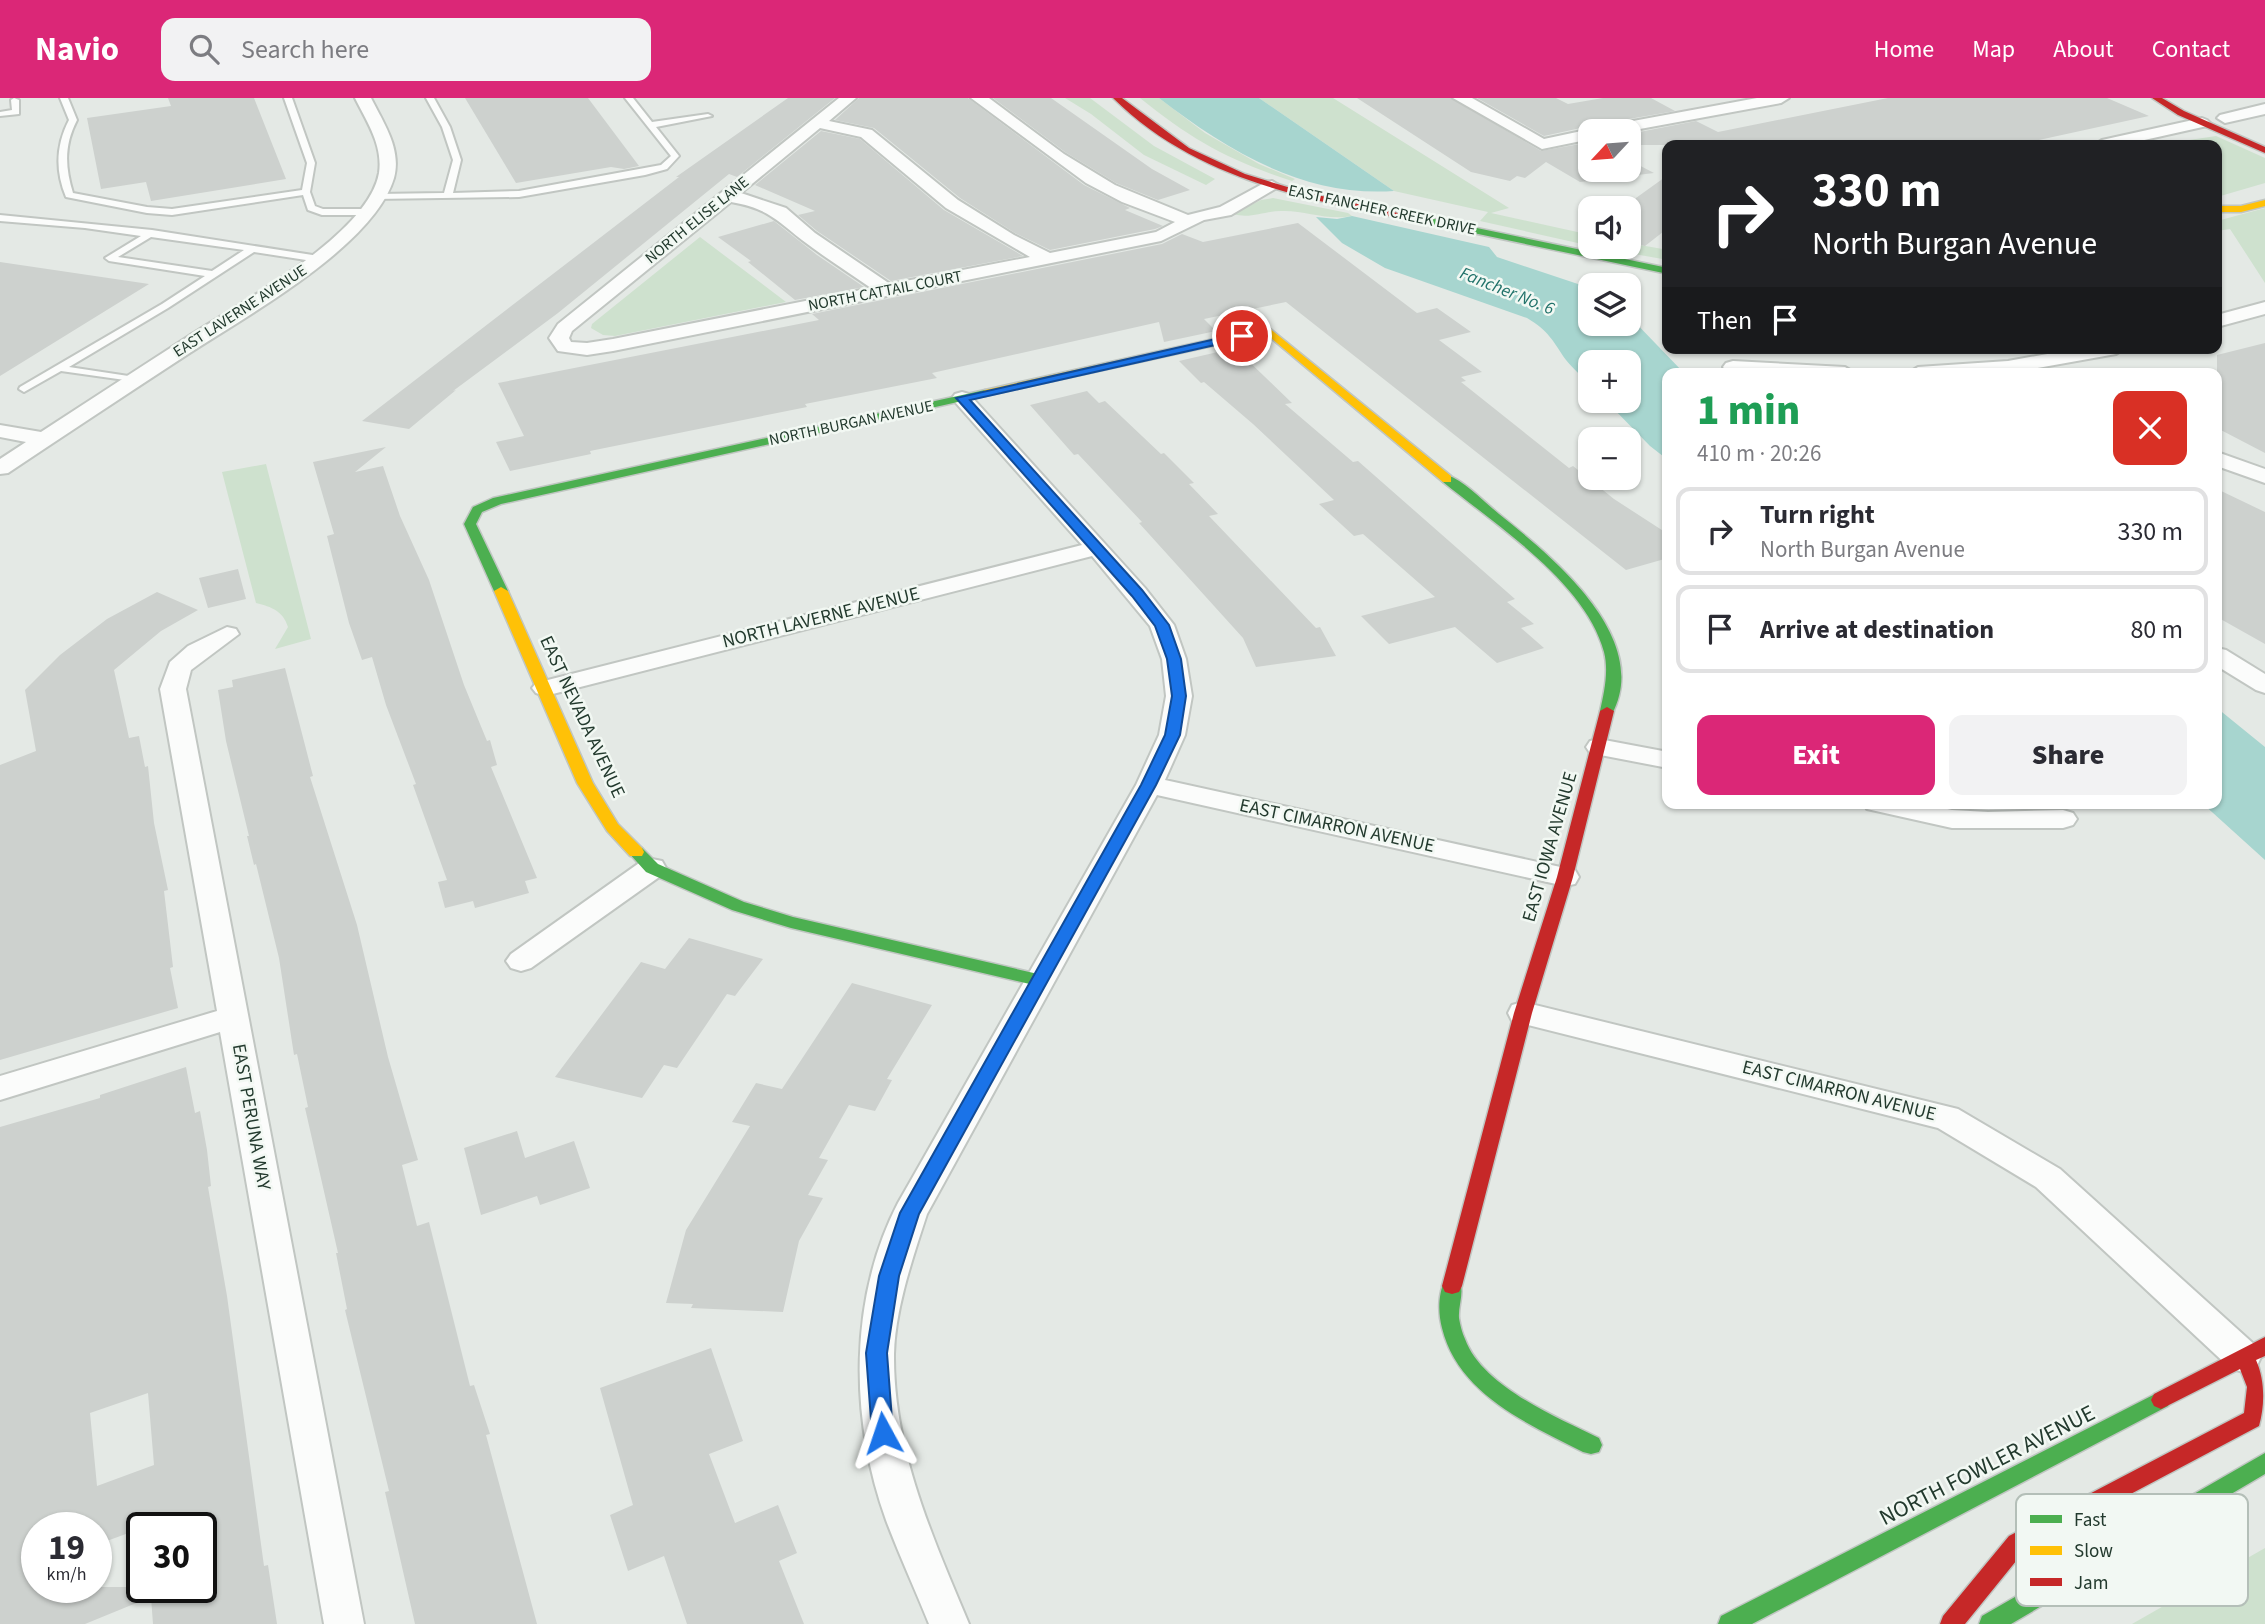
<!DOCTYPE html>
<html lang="en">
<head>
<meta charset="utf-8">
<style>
  :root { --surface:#fff; --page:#f2f2f3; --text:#2b2b33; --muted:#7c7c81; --line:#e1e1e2; --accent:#db2777 }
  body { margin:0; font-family:"Source Sans 3",sans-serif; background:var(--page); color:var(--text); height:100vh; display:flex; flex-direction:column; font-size:26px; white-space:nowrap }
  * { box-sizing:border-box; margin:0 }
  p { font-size:23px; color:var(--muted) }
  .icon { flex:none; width:38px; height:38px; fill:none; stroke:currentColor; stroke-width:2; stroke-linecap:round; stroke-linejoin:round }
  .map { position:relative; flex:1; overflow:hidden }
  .details { position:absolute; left:1662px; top:270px; width:560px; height:441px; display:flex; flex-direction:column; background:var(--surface); border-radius:14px; box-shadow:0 2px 5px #0004 }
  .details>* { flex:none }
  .banner { position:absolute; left:1662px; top:42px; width:560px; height:214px; border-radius:14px; box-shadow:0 2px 5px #0004; background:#202124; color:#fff; overflow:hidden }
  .needle { width:46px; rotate:244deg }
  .tools { position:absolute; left:1578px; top:21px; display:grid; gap:14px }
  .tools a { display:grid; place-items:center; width:63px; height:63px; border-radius:14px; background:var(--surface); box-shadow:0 2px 5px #0004; font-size:35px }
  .speed { position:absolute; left:21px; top:1414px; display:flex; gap:14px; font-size:35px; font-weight:700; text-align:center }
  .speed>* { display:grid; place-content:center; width:91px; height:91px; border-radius:50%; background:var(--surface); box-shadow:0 2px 5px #0004; line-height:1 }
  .speed small { font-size:18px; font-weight:400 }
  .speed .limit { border:4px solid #111; border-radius:10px; background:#fff; color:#111 }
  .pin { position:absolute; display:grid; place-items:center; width:60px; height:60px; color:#fff; margin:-30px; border:4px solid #fff; border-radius:50%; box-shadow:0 2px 7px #0007 }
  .me { position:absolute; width:77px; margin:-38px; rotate:355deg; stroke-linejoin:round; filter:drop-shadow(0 0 5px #0008) }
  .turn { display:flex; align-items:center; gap:24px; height:147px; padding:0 35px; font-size:32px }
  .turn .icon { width:91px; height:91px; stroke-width:2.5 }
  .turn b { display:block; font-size:49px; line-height:60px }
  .then { display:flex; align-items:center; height:66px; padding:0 35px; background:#0003; gap:14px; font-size:26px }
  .round { display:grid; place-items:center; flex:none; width:74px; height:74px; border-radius:14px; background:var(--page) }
  .headline { display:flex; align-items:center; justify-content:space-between; height:119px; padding:0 35px }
  h1 { font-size:42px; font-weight:800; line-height:52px; color:#1e9e55 }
  .primary-button { display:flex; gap:14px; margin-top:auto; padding:14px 35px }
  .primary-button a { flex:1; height:80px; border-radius:14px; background:var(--accent); color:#fff; font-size:28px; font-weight:800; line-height:80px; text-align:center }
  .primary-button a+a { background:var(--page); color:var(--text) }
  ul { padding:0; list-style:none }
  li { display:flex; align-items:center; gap:21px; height:88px; margin:0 14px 10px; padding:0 21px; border:4px solid var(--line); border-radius:14px }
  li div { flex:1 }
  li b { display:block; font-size:26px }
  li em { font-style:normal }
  header { display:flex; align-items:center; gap:42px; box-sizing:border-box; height:98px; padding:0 35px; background:var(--accent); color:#fff }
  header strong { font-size:33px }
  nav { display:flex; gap:38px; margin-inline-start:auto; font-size:24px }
  .search { width:490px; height:63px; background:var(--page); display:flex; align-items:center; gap:18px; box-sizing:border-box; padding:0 24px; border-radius:14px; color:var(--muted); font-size:26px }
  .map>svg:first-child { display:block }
  .green { fill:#cee1ce }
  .water { fill:#a7d5cf }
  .building { fill:#cdd1ce; fill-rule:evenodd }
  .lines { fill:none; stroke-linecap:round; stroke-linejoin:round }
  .lane-casing { stroke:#c1c6c2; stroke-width:4 }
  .street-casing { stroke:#c1c6c2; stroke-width:4 }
  .fast-casing { stroke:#c0c6c2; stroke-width:3 }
  .slow-casing { stroke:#c0c6c2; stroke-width:3 }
  .jam-casing { stroke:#c0c6c2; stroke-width:3 }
  .lane { fill:#fbfcfb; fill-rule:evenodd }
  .street { fill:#fbfcfb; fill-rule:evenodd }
  .fast { fill:#4caf50; fill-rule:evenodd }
  .slow { fill:#ffc107; fill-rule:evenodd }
  .jam { fill:#c62828; fill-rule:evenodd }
  .route { fill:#1a73e8; stroke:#114b97; stroke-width:2 }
  .labels { text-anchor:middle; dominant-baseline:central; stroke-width:5; stroke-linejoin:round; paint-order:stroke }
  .far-street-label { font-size:16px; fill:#233a2e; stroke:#f2f8f3 }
  .far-water-label { font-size:18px; font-style:italic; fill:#21726a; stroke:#f2f8f3 }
  .street-label { font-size:19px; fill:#233a2e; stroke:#f2f8f3 }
  .near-street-label { font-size:23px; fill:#233a2e; stroke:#f2f8f3 }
  .key { fill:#f2f8f3; stroke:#b4bfb8; stroke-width:2 }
  .key-label { font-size:19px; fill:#233a2e }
</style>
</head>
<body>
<header>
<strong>Navio</strong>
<div class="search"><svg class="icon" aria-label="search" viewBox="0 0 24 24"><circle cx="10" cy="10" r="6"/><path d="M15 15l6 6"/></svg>Search here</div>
<nav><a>Home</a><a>Map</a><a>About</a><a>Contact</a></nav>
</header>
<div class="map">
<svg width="2265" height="1526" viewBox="0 0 2265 1526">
  <rect width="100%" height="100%" fill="#e4e9e5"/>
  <path class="green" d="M1065 0H1090L1154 48 1215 81 1206 87 1144 57 1091 16Z
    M1140 0H1159L1205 35 1259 66 1295 81 1292 83C1228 62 1192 42 1140 0Z
    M1259 0H1333L1509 110 1491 115 1591 137V148L1480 123 1488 114 1394 93Z
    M2216 38 2265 60V85L2217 99V47H2178L2176 44Z
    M1273 100 1348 115 1352 118C1327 123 1305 112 1281 113 1263 113 1251 121 1233 116L1261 102Z
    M2265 110V185L2230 131 2217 133V123Z
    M700 139 786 204 615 238 603 237 591 230 592 226Z
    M1629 145 1668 152V162L1595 149H1629Z
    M266 366 311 541 275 551 288 529C283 513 272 509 256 505L222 374Z
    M2265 1450V1526H2132Z"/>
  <path class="water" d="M1159 0H1259L1394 93C1303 99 1228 53 1159 0Z
    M1352 118 1489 149 1497 159 1581 187 1591 193V226H1629V218L1684 275H1668V362L1650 348 1606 303H1629V264H1591V287C1583 279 1573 271 1566 262 1552 242 1549 233 1527 220L1385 170 1342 145 1316 119 1337 121Z
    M2217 610 2265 649V762L2202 705H2217Z"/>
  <path class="building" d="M168 0H254L286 81 151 103 146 84 101 91 87 20 171 8Z
    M465 0H588L639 68 624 71 611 69 516 85Z
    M788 0H835L737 79 729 76 558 215 453 293 456 292 409 331 362 323 679 79H676Z
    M859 0H968L1084 87 1130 110 1125 112 1163 128 1155 131 1050 152 1015 135 960 100 874 30 835 22Z
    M993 0H1051L1152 71 1190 92 1158 102 1116 85 1065 54Z
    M1357 0H1451L1541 53 1591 44V72H1629V62L1654 75 1580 84 1546 64 1525 80 1517 78 1510 83 1471 74Z
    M1477 0H1556L1568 6 1603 0H1651L1675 13 1606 25 1597 30 1590 28 1544 38Z
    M1888 0H2107L2149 18 2016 47H1629V36L1696 23 1718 34Z
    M821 33 860 41 944 112 1023 158 891 183 817 133 798 117 815 113 755 87Z
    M1668 77V130L1645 148 1629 144V110H1622Z
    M774 123 817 157 864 189 795 202 748 164 751 163 718 139Z
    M1298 125 1417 215 1437 210 1471 234 1439 242 1482 274 1461 279 1466 283 1461 284 1569 370 1573 368 1614 401 1668 436V460L1626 472 1286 204 1204 221 1216 233 1164 244 1159 224 932 275 937 280 805 306 807 309 590 353 591 356 510 373 496 344 524 338 498 285 819 222 812 216 1162 146 1182 136 1203 144Z
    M0 164 149 186 0 278Z
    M2265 245V355L2217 330V257Z
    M1235 250 1292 305 1285 306 1353 364 1358 363 1515 501 1507 504 1534 526 1521 530 1544 550 1497 565 1455 529 1389 546 1361 518 1435 499 1363 436 1354 438 1319 406 1334 402 1253 326 1204 284 1201 285 1179 263Z
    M1087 293 1099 305 1105 303 1161 356 1164 355 1194 385 1189 386 1218 416 1209 418 1316 530 1320 529 1336 558 1256 569 1243 540 1139 425 1142 424 1078 356 1074 357 1030 307Z
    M386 349 355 374 383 368 400 418 429 482 464 587 487 643 490 642 497 667 491 669 537 780 525 783 529 795 475 810 473 803 445 810 438 784 447 782 413 687 416 686 386 607 372 559 362 562 349 525 327 438 334 436 313 364Z
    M2217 391 2265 414V546L2217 519Z
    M238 471 246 501 208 510 199 480Z
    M157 494 198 512 161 533 114 572 129 640 139 638 145 669 148 668 154 725 168 792 164 793 173 869 170 870 178 910 0 962V667L36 653 25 592 60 557 107 521Z
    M285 570 313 678 310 679 357 827 388 959 418 1062 402 1067 417 1128 429 1124 470 1288 474 1287 490 1336 486 1337 537 1526H415L385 1394 389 1393 345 1212 347 1211 336 1155H338L305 1010 308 1009 297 956 294 957 279 860 256 766 254 767 247 738H249L226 643 218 592 233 589 232 582Z
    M689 840 763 861 735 898 727 896 677 970 664 967 642 1000 555 979 641 864 665 871Z
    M852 885 932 907 887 981 892 982 875 1013 849 1007 819 1060 828 1062 808 1097 823 1100 799 1143 783 1214 691 1210 693 1206 666 1205 686 1132 750 1028 732 1024 756 985 782 991Z
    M186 969 195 1015 200 1013 207 1052 211 1088 208 1089 227 1198 264 1468 268 1467 277 1526H153L151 1499 85 1526H0V1029L100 1000V997ZM148 1295 154 1367 97 1388 90 1315ZM37 1430H96V1447L142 1430H201V1489H37Z
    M517 1033 525 1060 574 1043 590 1090 540 1107 537 1098 481 1117 464 1050Z
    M711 1250 743 1343 709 1356 735 1425 778 1407 797 1455 779 1463 804 1526H687L664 1458 628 1473 610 1417 633 1407 600 1290Z"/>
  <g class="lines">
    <g class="lane-casing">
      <path id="lane" d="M14 0 19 2V16L0 18V14L12 12 11 2Z
        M60 0H68L77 22C64 47 65 69 73 95L147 109 172 111 302 92 307 65 284 0H292L315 65 310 94 315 108 323 111H367L371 114 367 117H322L308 112 303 97 172 117 147 115 66 99C55 73 56 47 69 22Z
        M426 0H434L450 29 461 62 453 95 519 93 661 67 671 58 625 0H633L652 24 708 16 712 18 656 29 679 58 667 71 645 77 519 99 374 101 373 99 377 96 444 95 453 62 442 29Z
        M0 117 152 132 319 158 323 161 319 164 254 154 168 210 69 269 135 279 140 282 139 284 61 273 24 294 19 291 20 289 162 206 205 178 109 163 105 160 141 138 85 130 0 123ZM151 139 244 152 212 173 118 159Z"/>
    </g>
    <g class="street-casing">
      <path id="street" d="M355 0H371C383 24 402 51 394 80 373 150 242 220 182 260 124 298 66 336 8 375L0 376V361L26 344 0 339V327L41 334C90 302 139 270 189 238 240 205 368 137 379 75 383 47 367 24 355 0Z
        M839 0H856L829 23 872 32 958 102 1014 137 1050 155 1156 134 1175 124 1122 104 1086 85 971 0H989L1064 56 1115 87 1188 117 1220 109 1266 84 1272 83 1280 88 1231 117 1204 122 1161 143 613 253 587 257 558 253 549 240 558 226ZM820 30 861 39 946 110 1030 159 890 186 815 135 786 110 741 95ZM731 104C766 110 776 121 802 142 824 159 848 174 871 190L613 241 587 245 571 244 569 240 572 233Z
        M1453 0H1472L1544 41 1591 31 1597 33H1591V41L1542 51Z
        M1757 0H1789L1781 5 1629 33H1598L1606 28Z
        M2265 6V16L2225 25 2217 20 2220 17Z
        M2202 20 2207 22 2210 25 2207 28 2122 47H2094L2102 42Z
        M2265 204V216L2217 229V217Z
        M2081 250H2125L2116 256 2009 275H1908L1918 269 2008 263Z
        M1733 263 1845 269 1855 275 1726 273 1723 269 1726 265Z
        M962 294 969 296 1145 490 1174 527 1186 561 1192 598 1185 637 1165 682 1565 770 1575 772 1579 779 1575 786 1565 788 1157 697 927 1116C913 1159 895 1211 894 1256 893 1352 933 1440 969 1526H929C915 1491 899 1457 886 1422 850 1322 848 1202 898 1105L1136 687 1159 637 1166 598 1162 561 1150 528 1092 458 545 598 536 595 532 590 536 585 1082 447 955 304 952 300 955 296Z
        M2217 354 2265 371V385L2217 368Z
        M227 529 236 531 239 536 191 572 186 591 364 1526H324L220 934 0 1002V978L217 913 160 591 170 564 188 548Z
        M2217 550 2226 552 2265 576V595L2256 592 2217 568Z
        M1599 641 1668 654V670L1590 655 1586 649 1590 643Z
        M1864 705H1919L1952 712 1988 714 2063 712 2073 715 2077 721 2073 727 2063 730H1952L1867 711Z
        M652 761 662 763 666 770 662 777 531 870 521 873 511 870 506 863 511 856 642 763Z
        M1523 904 1958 1011 2060 1071 2256 1248 2261 1259 2256 1270 2243 1274 2230 1270 2036 1089 1938 1030 1512 923 1508 915 1512 907Z"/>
    </g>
    <g class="fast-casing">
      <path id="fast" d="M1424 119 1668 170V176L1421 124 1419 122Z
        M985 292 989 293V297L501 406 482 414 476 426 508 493 506 496 501 497 494 493 464 426 473 409 493 400Z
        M1447 377C1465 383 1484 404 1499 416 1550 457 1653 539 1612 616H1602L1600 613C1604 595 1609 573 1604 554 1586 485 1496 427 1443 384L1441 381Z
        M636 749 642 750 658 766 744 804 793 819 1038 876 1044 878 1046 882 1044 886 1038 888 791 830 732 812 646 774 628 754Z
        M1452 1180 1459 1182C1465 1194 1458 1207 1459 1220 1460 1226 1462 1235 1465 1241 1482 1288 1556 1319 1599 1340L1602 1347 1599 1354 1591 1356 1583 1354C1528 1326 1458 1296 1442 1230 1438 1215 1438 1196 1445 1182Z
        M2161 1293 2168 1296 2171 1302 2168 1308 1752 1526H1718L1721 1518Z
        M2265 1355V1376L2011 1526H1979L1982 1518Z"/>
    </g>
    <g class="slow-casing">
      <path id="slow" d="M2265 102V108L2241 114H2217V108H2241Z
        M1268 229 1451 378V384H1443L1266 236 985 298 979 295 985 292Z
        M501 489 508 493 593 685 618 726 642 750 644 754 642 758H630L607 733 577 685 494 493Z"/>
    </g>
    <g class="jam-casing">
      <path id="jam" d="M1113 0H1122L1189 50 1245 76 1304 94 1429 122 1424 125C1312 102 1198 84 1113 0Z
        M2152 0H2162L2184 13 2265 49V55L2178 17Z
        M1607 609 1614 613 1573 779 1532 915 1462 1188 1459 1194 1452 1196 1445 1194 1442 1188 1514 915 1557 779 1600 613Z
        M2265 1239V1258L2256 1262C2265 1282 2265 1307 2259 1328L2025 1452 1965 1526H1940L1943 1518 2009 1438 2244 1315 2247 1289 2240 1271 2161 1311 2154 1308 2151 1302 2154 1296Z"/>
    </g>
    <use href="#lane" class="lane"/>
    <use href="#street" class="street"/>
    <use href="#fast" class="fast"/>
    <use href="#slow" class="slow"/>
    <use href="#jam" class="jam"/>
  </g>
  <path class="route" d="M1242 235 1248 238 1246 240 970 302 1142 492 1169 527 1181 561 1186 598 1180 637 1156 687 919 1116 899 1178 887 1255 893 1335 890 1342 883 1345 875 1342 872 1335 866 1255 879 1178 900 1115 1141 687 1165 637 1172 598 1167 561 1155 528 1132 498 956 300Z"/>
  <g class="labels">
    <g class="far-street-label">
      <text transform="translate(1382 112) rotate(12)">EAST FANCHER CREEK DRIVE</text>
      <text transform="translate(697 122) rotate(-39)">NORTH ELISE LANE</text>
      <text transform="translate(885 193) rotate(-11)">NORTH CATTAIL COURT</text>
      <text transform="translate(240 213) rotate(-33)">EAST LAVERNE AVENUE</text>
      <text transform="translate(851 325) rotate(-12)">NORTH BURGAN AVENUE</text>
    </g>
    <g class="far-water-label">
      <text transform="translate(1507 193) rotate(22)">Fancher No. 6</text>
    </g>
    <g class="street-label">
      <text transform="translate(821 520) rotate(-14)">NORTH LAVERNE AVENUE</text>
      <text transform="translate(582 619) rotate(65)">EAST NEVADA AVENUE</text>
      <text transform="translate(1337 728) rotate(12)">EAST CIMARRON AVENUE</text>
      <text transform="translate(1550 749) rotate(-74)">EAST IOWA AVENUE</text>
      <text transform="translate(1839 993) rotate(14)">EAST CIMARRON AVENUE</text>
      <text transform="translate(251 1019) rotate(80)">EAST PERUNA WAY</text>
    </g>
    <g class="near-street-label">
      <text transform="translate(1987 1367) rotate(-27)">NORTH FOWLER AVENUE</text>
    </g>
  </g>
  <rect x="2016" y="1396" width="232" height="112" rx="10" class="key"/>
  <rect x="2030" y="1417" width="32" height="8" fill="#4caf50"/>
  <rect x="2030" y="1448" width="32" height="9" fill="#ffc107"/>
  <rect x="2030" y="1480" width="32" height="8" fill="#c62828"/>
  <g class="key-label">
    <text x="2074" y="1428">Fast</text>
    <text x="2074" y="1459">Slow</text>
    <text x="2074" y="1491">Jam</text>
  </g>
</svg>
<div class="tools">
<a><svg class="needle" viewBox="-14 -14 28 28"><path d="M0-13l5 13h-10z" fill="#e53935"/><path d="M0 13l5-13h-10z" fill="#7c7c81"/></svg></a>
<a><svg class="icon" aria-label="sound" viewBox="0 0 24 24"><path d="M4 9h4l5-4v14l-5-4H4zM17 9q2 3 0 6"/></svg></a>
<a><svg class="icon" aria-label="layers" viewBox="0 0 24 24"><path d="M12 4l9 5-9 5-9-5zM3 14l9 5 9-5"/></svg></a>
<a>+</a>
<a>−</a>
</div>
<div class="speed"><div>19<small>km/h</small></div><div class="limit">30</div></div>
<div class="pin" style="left:1242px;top:238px;background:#d93025"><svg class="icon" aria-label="arrive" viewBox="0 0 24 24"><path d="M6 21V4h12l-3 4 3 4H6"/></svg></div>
<svg class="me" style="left:883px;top:1335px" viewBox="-20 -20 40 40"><path d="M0-17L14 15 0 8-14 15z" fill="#1a73e8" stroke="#fff" stroke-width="4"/></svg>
<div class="banner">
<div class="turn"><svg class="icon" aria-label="right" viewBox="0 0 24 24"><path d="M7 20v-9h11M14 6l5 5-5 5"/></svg><div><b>330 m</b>North Burgan Avenue</div></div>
<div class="then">Then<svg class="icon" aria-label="arrive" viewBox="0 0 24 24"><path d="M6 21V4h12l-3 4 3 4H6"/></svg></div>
</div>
<section class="details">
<div class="headline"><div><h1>1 min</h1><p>410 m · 20:26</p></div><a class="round" style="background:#d93025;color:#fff"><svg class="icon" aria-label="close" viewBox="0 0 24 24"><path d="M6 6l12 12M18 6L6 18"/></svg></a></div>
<ul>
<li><svg class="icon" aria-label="right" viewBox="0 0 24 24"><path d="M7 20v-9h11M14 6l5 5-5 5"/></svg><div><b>Turn right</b><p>North Burgan Avenue</p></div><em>330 m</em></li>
<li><svg class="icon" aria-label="arrive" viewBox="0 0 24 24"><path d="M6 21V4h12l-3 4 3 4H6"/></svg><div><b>Arrive at destination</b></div><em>80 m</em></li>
</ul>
<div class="primary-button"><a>Exit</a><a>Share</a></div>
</section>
</div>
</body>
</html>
